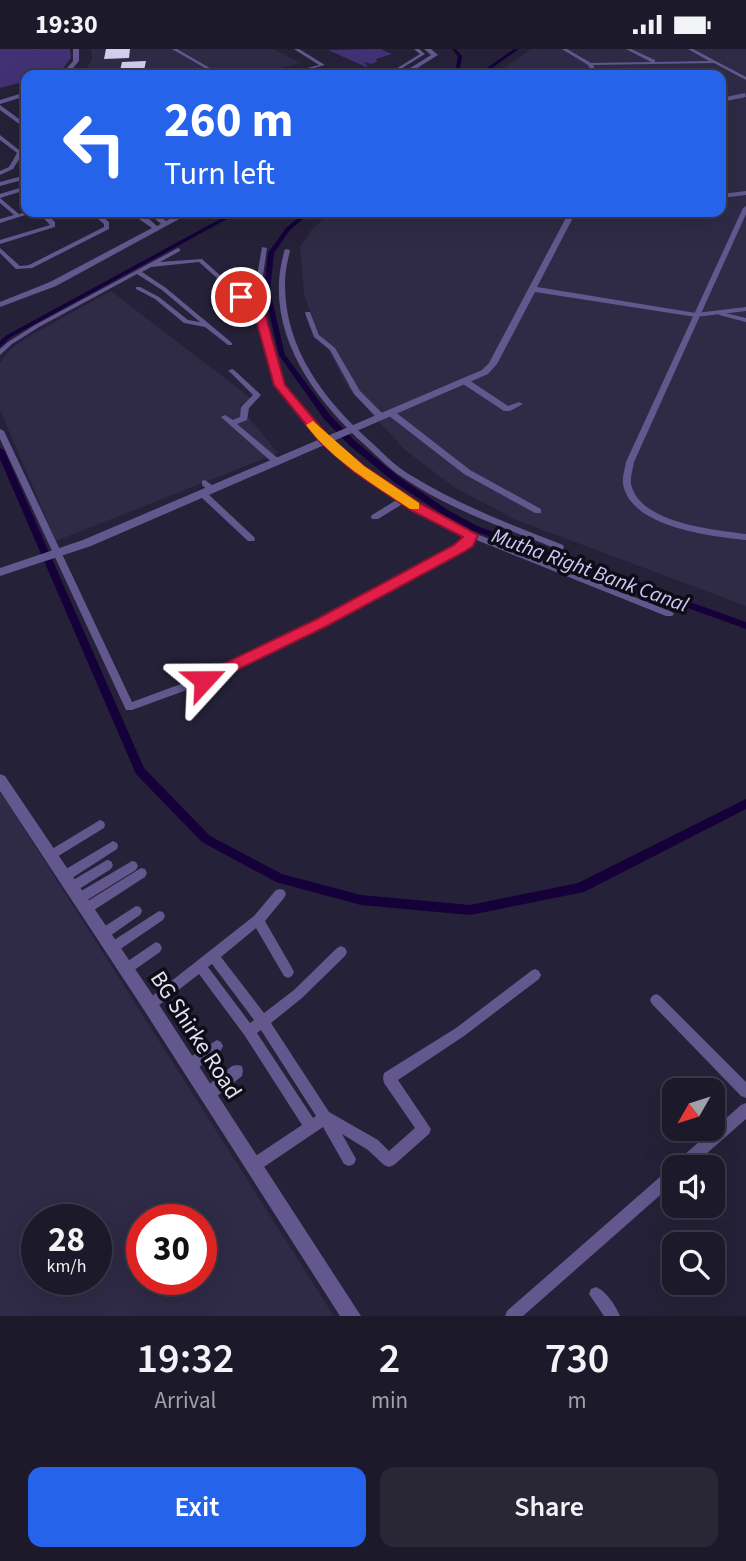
<!DOCTYPE html>
<html lang="en">
<head>
<meta charset="utf-8">
<style>
  :root { --surface:#1c192a; --page:#292636; --text:#f1f3f6; --muted:#a0a0a8; --line:#3a3847; --accent:#2563eb }
  body { margin:0; font-family:"Source Sans 3",sans-serif; background:var(--page); color:var(--text); height:100vh; display:flex; flex-direction:column; font-size:26px; white-space:nowrap }
  * { box-sizing:border-box; margin:0 }
  p { font-size:23px; color:var(--muted) }
  .icon { flex:none; width:38px; height:38px; fill:none; stroke:currentColor; stroke-width:2; stroke-linecap:round; stroke-linejoin:round }
  .map { position:relative; height:1267px; overflow:hidden }
  .sheet { display:flex; flex-direction:column; background:var(--surface); flex:1 }
  .sheet>* { flex:none }
  .guide { position:absolute; left:21px; top:21px; width:705px; height:147px; border-radius:14px; box-shadow:0 7px 28px #0002,0 0 0 2px var(--line); background:#2563eb; color:#fff; overflow:hidden }
  .needle { width:46px; rotate:231deg }
  .buttons { position:absolute; left:662px; top:1029px; display:grid; gap:14px }
  .buttons a { display:grid; place-items:center; width:63px; height:63px; border-radius:14px; background:var(--surface); box-shadow:0 7px 28px #0002,0 0 0 2px var(--line); font-size:35px }
  .speed { position:absolute; left:21px; top:1155px; display:flex; gap:14px; font-size:35px; font-weight:700; text-align:center }
  .speed>* { display:grid; place-content:center; width:91px; height:91px; border-radius:50%; background:var(--surface); box-shadow:0 7px 28px #0002,0 0 0 2px var(--line); line-height:1 }
  .speed small { font-size:18px; font-weight:400 }
  .speed .limit { border:10px solid #d22; background:#fff; color:#111 }
  .pin { position:absolute; display:grid; place-items:center; width:60px; height:60px; color:#fff; margin:-30px; border:4px solid #fff; border-radius:50%; box-shadow:0 2px 7px #0007 }
  .me { position:absolute; width:77px; margin:-38px; rotate:66deg; stroke-linejoin:round; filter:drop-shadow(0 0 5px #0008) }
  .turn { display:flex; align-items:center; gap:24px; height:147px; padding:0 28px; font-size:32px }
  .turn .icon { width:91px; height:91px; stroke-width:2.5 }
  .turn b { display:block; font-size:49px; line-height:60px }
  .eta { display:flex; justify-content:space-evenly; align-items:center; height:119px; text-align:center }
  .eta b { font-size:42px; font-weight:600; line-height:49px }
  .button { display:flex; gap:14px; margin-top:auto; padding:14px 28px }
  .button a { flex:1; height:80px; border-radius:14px; background:var(--accent); color:#fff; font-size:28px; font-weight:600; line-height:80px; text-align:center }
  .button a+a { background:var(--page); color:var(--text) }
  .status { display:flex; justify-content:space-between; align-items:center; height:49px; padding:0 35px; background:var(--surface); direction:ltr }
  .status svg { height:19px; fill:currentColor }
  .map>svg:first-child { display:block }
  .built { fill:#2f2a46; fill-rule:evenodd }
  .green { fill:#423275 }
  .lines { fill:none; stroke-linecap:round; stroke-linejoin:round }
  .canal { fill:#15003a; fill-rule:evenodd }
  .building { fill:#d2ceed }
  .minor { fill:#62588e; fill-rule:evenodd }
  .tertiary { fill:#62588e; fill-rule:evenodd }
  .route { fill:#e11d48; stroke:#92132f; stroke-width:2 }
  .slow { fill:#f59e0b }
  .labels { text-anchor:middle; dominant-baseline:central; stroke-width:7; stroke-linejoin:round; paint-order:stroke }
  .water-label { font-size:21px; font-style:italic; fill:#cfc9f7; stroke:#0e0d17 }
  .near-street-label { font-size:23px; fill:#e3e1f1; stroke:#0e0d17 }
</style>
</head>
<body>
<div class="status"><b>19:30</b><svg viewBox="0 0 49 12"><path d="M0 12V9h3v3zM5 12V6h3v6zM10 12V3h3v9zM15 12V0h3v12zM26 1h20v11H26zM47 4h2v5h-2z"/></svg></div>
<div class="map">
<svg width="746" height="1267" viewBox="0 0 746 1267">
  <rect width="100%" height="100%" fill="#252138"/>
  <path class="built" d="M91 0H273L301 14 254 26H81L92 11Z
    M531 0H746V557L516 471 454 438 405 401 349 340 316 278 304 245 300 198 312 180 331 163H721V26H494Z
    M111 242 252 350 239 357 278 404 56 492 0 361V314L10 301 26 289Z
    M0 743 9 756 334 1267H0ZM37 1171H96V1230H37ZM142 1171H201V1230H142Z"/>
  <path class="green" d="M0 0H70L71 9 58 26H26V32L0 39Z
    M380 0 392 5 376 10 377 12 372 15 363 13 368 17 366 18 328 1Z"/>
  <g class="lines">
    <path class="canal" d="M452 0H456L462 7 460 20 451 26H446L456 19 458 7Z
      M514 0H519L482 26H477Z
      M233 163H240L11 288 0 298V292L7 286Z
      M305 163H311L290 181 274 204 270 242 285 306 330 366 355 392 400 429 448 461 477 477 746 573V580L471 481 442 465 394 433 349 396 324 370 279 306 264 242 268 204 286 179Z
      M0 399 4 401 144 719 210 787 282 825 361 846 470 856 578 834 746 750V760L584 843 470 866 361 856 276 833 202 793 136 725 0 410Z"/>
  </g>
  <path class="building" d="M106 0H130L129 9 104 10Z
    M146 12 143 26H119L122 13Z"/>
  <g class="lines">
    <path class="minor" d="M172 0H177L222 26H217Z
      M294 0H299L325 16 287 26H281L319 16Z
      M414 0H419L425 5 391 26H386L420 5Z
      M562 0H567L591 14 651 13 626 0H631L655 11V13L709 12 688 0H693L746 28V31L714 14 593 16 598 26H594L588 16Z
      M287 21 289 23 274 26H267Z
      M0 86 23 104 13 120 0 126V122L9 118 17 104 0 91Z
      M26 126V130L0 137V133Z
      M26 137V141L0 149V145Z
      M746 142V146L721 149V145Z
      M0 149 19 165 27 163H35L0 174V170L14 166 0 154Z
      M746 157V165L634 413C633 420 630 428 631 435 639 474 714 481 746 485V491C711 487 631 479 623 435 622 428 625 420 626 413L743 159Z
      M38 163H44L55 173V178L0 195V191L50 176Z
      M90 163H96L109 173V180L32 219 16 220 0 204V199L20 217 29 216 104 178V175Z
      M262 198 267 199 259 254 283 336 327 388 362 418 419 456 474 484 672 563 674 565 672 567H666L474 490 471 496 462 501 225 627 132 661H126L0 390V380L4 382 132 653 219 621 456 497 464 492 466 487 404 454 378 470H372L371 468 372 466 398 450 356 422 321 392 277 338 253 255 239 249 199 213 151 218 142 223 166 239 232 294V296H228L205 278 184 274 155 250 136 240V238H140L159 248 188 271 200 273 162 241 137 225 39 278 12 295 0 306V300L8 293 35 276 178 199 180 200V202L160 213 202 210 243 247 253 251Z
      M285 200 290 201C288 211 285 222 285 233 284 299 324 351 371 393 384 405 396 418 412 427 459 456 512 476 563 496L564 498 563 500H557C507 480 446 459 402 428 388 419 377 407 365 396 311 347 261 277 285 200Z
      M306 263H310L319 286 335 299 360 342 384 366V370H378L354 345 330 301 314 288 305 264Z
      M721 263 746 269V273L719 266V264Z
      M232 320 234 321 261 346 249 359 247 371 237 375 280 411V415H274L221 368 225 366 233 371 240 368 241 358 253 346 230 323 228 322Z
      M463 331H469L508 357 519 353 523 355 510 362H504L463 335Z
      M388 362H394L470 421 541 460V464H535L464 425 388 366Z
      M205 431 216 439V443H210L202 436V432Z
      M203 442 206 443 254 488 255 490 254 492H248L200 447V443Z
      M100 771 104 773 105 776 104 779 55 809 51 811 47 809 45 806 47 803Z
      M113 792 117 794 118 797 117 800 69 831 65 832 61 831 59 827 61 823Z
      M107 811 111 812 113 816 111 820 76 842 72 843 68 842 66 838 68 834Z
      M132 812 136 813 138 817 136 821 84 853 80 854 76 853 74 849 76 845Z
      M141 819 145 820 147 824 145 828 91 863 87 864 83 863 81 859 83 855Z
      M280 840 284 841 286 845 284 849 265 872 292 919 294 923 292 927 288 929 284 927 256 879 221 908 264 964 294 941 337 899 341 897 345 899 347 903 345 907 302 949 271 974 329 1063 378 1091 389 1102 415 1079 384 1034 383 1029 384 1024 456 979 531 922 535 920 539 922 541 926 539 930 464 987 398 1031 431 1080 429 1085 394 1116 389 1118 384 1116 368 1101 342 1085 356 1110 354 1115 349 1117 344 1115 323 1078 258 1122 253 1124 248 1122 246 1117 248 1112 302 1076 245 987 199 925 154 960 150 962 146 960 144 956 146 952 254 867 276 841ZM212 915 254 971 250 974 208 918ZM261 981 316 1067 313 1069 257 984Z
      M136 857 140 858 142 862 140 866 107 889 103 890 99 889 97 885 99 881Z
      M159 862 163 863 165 867 163 871 116 903 112 905 108 903 106 899 108 895Z
      M156 893 160 895 162 899 160 903 130 924 126 926 122 924 120 920 122 916Z
      M656 945 660 947 746 1033V1049L741 1047 652 955 650 951 652 947Z
      M217 991 221 993 223 997 221 1001 194 1022 189 1023 184 1022 183 1017 184 1012Z
      M237 1016 242 1017 243 1022 242 1027 212 1051 207 1053 202 1051 200 1046 202 1041 232 1017Z
      M746 1054V1070L691 1118H674V1134L523 1267H505L507 1262 669 1120 674 1118 676 1113 741 1056Z
      M596 1238C606 1242 616 1257 620 1267H604L589 1245 591 1240Z"/>
    <path class="tertiary" d="M73 0H79V12L67 26H61L73 12Z
      M424 0H431L438 6 406 26H399L431 6Z
      M26 43V47L0 55V51Z
      M745 44 746 48 721 53V49Z
      M0 56 26 75V80L0 61Z
      M147 163H154L166 172 183 163H192L56 237 0 258V253L50 233 152 179 136 168V164H142L157 177 161 175Z
      M569 163H576L537 238 696 264 746 258V262L696 268 535 243 497 315 488 325 91 497 0 527V519L83 491 482 321 489 314Z
      M0 725 5 727 156 951 361 1267H340L144 961 0 742Z"/>
  </g>
  <path class="route" d="M241 245 262 254 285 336 329 388 364 417 421 455 478 486 473 497 464 503 325 578 204 637 198 636 196 631 198 627 315 571 454 496 463 488 412 462 354 423 320 393 274 336 252 256 236 248Z"/>
  <path class="slow" d="M313 372 364 417 419 454V460H410C373 435 333 412 306 376Z"/>
  <g class="labels">
    <g class="water-label">
      <text transform="translate(590 521) rotate(20)">Mutha Right Bank Canal</text>
    </g>
    <g class="near-street-label">
      <text transform="translate(196 986) rotate(57)">BG Shirke Road</text>
    </g>
  </g>
</svg>
<div class="buttons">
<a><svg class="needle" viewBox="-14 -14 28 28"><path d="M0-13l5 13h-10z" fill="#e53935"/><path d="M0 13l5-13h-10z" fill="#a0a0a8"/></svg></a>
<a><svg class="icon" aria-label="sound" viewBox="0 0 24 24"><path d="M4 9h4l5-4v14l-5-4H4zM17 9q2 3 0 6"/></svg></a>
<a><svg class="icon" aria-label="search" viewBox="0 0 24 24"><circle cx="10" cy="10" r="6"/><path d="M15 15l6 6"/></svg></a>
</div>
<div class="speed"><div>28<small>km/h</small></div><div class="limit">30</div></div>
<div class="pin" style="left:241px;top:248px;background:#d93025"><svg class="icon" aria-label="arrive" viewBox="0 0 24 24"><path d="M6 21V4h12l-3 4 3 4H6"/></svg></div>
<svg class="me" style="left:204px;top:631px" viewBox="-20 -20 40 40"><path d="M0-17L14 15 0 8-14 15z" fill="#e11d48" stroke="#fff" stroke-width="4"/></svg>
<div class="guide">
<div class="turn"><svg class="icon" aria-label="left" viewBox="0 0 24 24"><path d="M17 20v-9H6M10 6l-5 5 5 5"/></svg><div><b>260 m</b>Turn left</div></div>
</div>
</div>
<section class="sheet">
<div class="eta">
<div><b>19:32</b><p>Arrival</p></div>
<div><b>2</b><p>min</p></div>
<div><b>730</b><p>m</p></div>
</div>
<div class="button"><a>Exit</a><a>Share</a></div>
</section>
</body>
</html>
